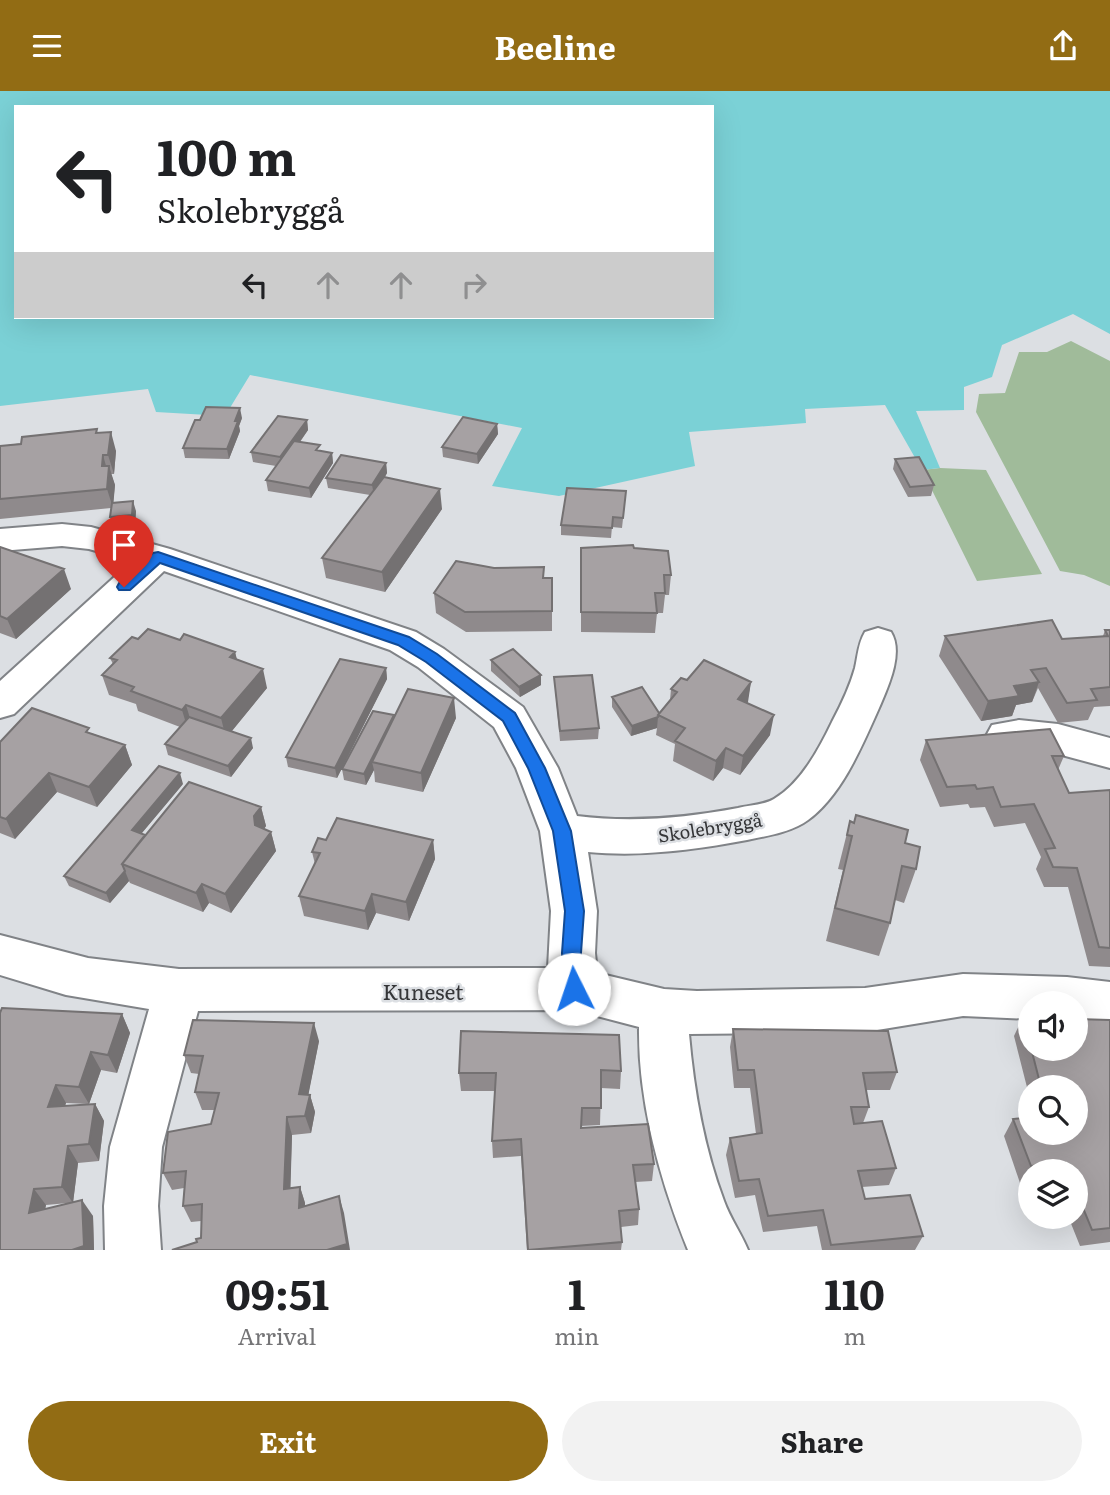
<!DOCTYPE html>
<html lang="en">
<head>
<meta charset="utf-8">
<style>
  :root { --surface:#fff; --page:#f2f2f2; --text:#202124; --muted:#757577; --accent:#926c14 }
  body { margin:0; font-family:Literata,serif; background:var(--page); color:var(--text); height:100vh; display:flex; flex-direction:column; font-size:26px; white-space:nowrap }
  * { box-sizing:border-box; margin:0 }
  p { font-size:23px; color:var(--muted) }
  .icon { flex:none; width:38px; height:38px; fill:none; stroke:currentColor; stroke-width:2; stroke-linecap:round; stroke-linejoin:round }
  .map { position:relative; height:1159px; overflow:hidden }
  .side { display:flex; flex-direction:column; background:var(--surface); flex:1 }
  .side>* { flex:none }
  .guide { position:absolute; left:14px; top:14px; width:700px; height:214px; border-radius:0px; box-shadow:0 7px 28px #0002; background:#fff; color:var(--text); overflow:hidden }
  .controls { position:absolute; left:1018px; top:900px; display:grid; gap:14px }
  .controls a { display:grid; place-items:center; width:70px; height:70px; border-radius:50%; background:var(--surface); box-shadow:0 7px 28px #0002; font-size:35px }
  .pin { position:absolute; display:grid; place-items:center; width:60px; height:60px; color:#fff; margin:-72px -30px; border-radius:50% 50% 50% 0; rotate:-45deg; box-shadow:0 0 7px #0007 }
  .pin .icon { rotate:45deg }
  .me { position:absolute; width:77px; margin:-38px; rotate:356deg; stroke-linejoin:round; filter:drop-shadow(0 0 5px #0008) }
  .turn { display:flex; align-items:center; gap:24px; height:147px; padding:0 28px; font-size:32px }
  .turn .icon { width:91px; height:91px; stroke-width:2.5 }
  .turn b { display:block; font-size:49px; line-height:60px }
  .lanes { display:flex; align-items:center; height:66px; padding:0 28px; background:#0003; justify-content:center; gap:35px; direction:ltr }
  .lanes .off { opacity:.35 }
  .eta { display:flex; justify-content:space-evenly; align-items:center; height:119px; text-align:center }
  .eta b { font-size:42px; font-weight:700; line-height:49px }
  .cta { display:flex; gap:14px; margin-top:auto; padding:14px 28px }
  .cta a { flex:1; height:80px; border-radius:42px; background:var(--accent); color:#fff; font-size:28px; font-weight:700; line-height:80px; text-align:center }
  .cta a+a { background:var(--page); color:var(--text) }
  header { display:flex; justify-content:space-between; align-items:center; height:91px; padding:0 28px; background:var(--accent); color:#fff; font-size:32px; font-weight:700 }
  .map>svg:first-child { display:block }
  .green { fill:#a0bb9a }
  .water { fill:#7bd1d6; fill-rule:evenodd }
  .lines { fill:none; stroke-linecap:round; stroke-linejoin:round }
  .minor-casing { stroke:#808387; stroke-width:4 }
  .minor { fill:#fff; fill-rule:evenodd }
  .wall { fill:#8f8a8c; fill-rule:evenodd }
  .shaded-wall { fill:#747172 }
  .building { fill:#a6a1a3; stroke:#747172; stroke-width:2 }
  .route { fill:#1a73e8; stroke:#114b97; stroke-width:2 }
  .labels { text-anchor:middle; dominant-baseline:central; stroke-width:5; stroke-linejoin:round; paint-order:stroke }
  .street-label { font-size:18px; fill:#353638; stroke:#dcdfe3 }
  .near-street-label { font-size:21px; fill:#353638; stroke:#dcdfe3 }
</style>
</head>
<body>
<header><svg class="icon" aria-label="menu" viewBox="0 0 24 24"><path d="M4 6h16M4 12h16M4 18h16"/></svg>Beeline<svg class="icon" aria-label="share" viewBox="0 0 24 24"><path d="M12 15V3M7 8l5-5 5 5M5 13v7h14v-7"/></svg></header>
<div class="map">
<svg width="1110" height="1159" viewBox="0 0 1110 1159">
  <rect width="100%" height="100%" fill="#dcdfe3"/>
  <path class="green" d="M1071 250 1110 270V495L1084 484 1060 480 976 321 979 303 1005 302 1019 261H1047Z
    M940 377 986 379 1042 483 977 490 922 379Z"/>
  <path class="water" d="M0 0H1110V243L1073 223 1002 254 992 286 964 296V319L916 320 940 377 922 379 885 314 805 318 806 332 689 341 695 375 559 405 492 395 522 337 250 284 225 325 156 321 148 298 0 315ZM16 16H712V226H16Z"/>
  <g class="lines">
    <g class="minor-casing">
      <path id="minor" d="M62 433 91 436 170 458 416 541 444 558 523 616 558 677 577 725C632 732 685 727 738 717 750 714 764 714 774 708 801 692 819 658 832 631 841 614 850 595 855 577 858 564 858 553 865 541L878 537 891 541C904 562 888 596 879 617 862 655 842 704 808 729 792 741 767 745 747 749 693 759 642 766 588 761L597 820 595 862 597 882 664 898 697 900 865 897 963 883 1067 886 1110 891V935L1076 931V912H1031V928L963 925 865 941 689 943C694 1000 704 1057 724 1110 730 1127 741 1142 748 1159H688C660 1090 638 1011 639 936L574 919 198 920 162 1056 158 1115 161 1159H105L104 1115 110 1056 149 918 66 904 0 884V844L88 867 179 878 548 877 551 820 540 740 516 677 494 636 418 576 390 559 164 480 14 623 0 627V590L132 470 89 458 62 455 0 460V438Z
        M1019 629 1058 633 1110 647V677L1058 663 1006 660 992 656 986 645 992 634Z"/>
    </g>
    <use href="#minor" class="minor"/>
  </g>
  <path class="wall" d="M242 327 239 335 240 340 229 368 185 367 183 357Z
    M307 329 308 339 300 351 320 360 332 362 333 372 311 407 268 400 266 389 276 375 253 371 251 361Z
    M497 333 498 343 478 373 443 366 442 356Z
    M98 342 116 360 114 383H111L115 394 113 412 136 420 135 434 113 436 110 426 111 417 0 428V355Z
    M895 368 934 394 931 405 908 406 893 378Z
    M386 372 387 382 385 386 442 418 385 501 326 487 322 467 370 404 328 397 326 387Z
    M626 400 622 437 612 436 611 447 561 444V434Z
    M0 456 71 498 16 548 0 542Z
    M581 457H634L671 484 669 504H665L663 522H657L655 542 581 541Z
    M544 487H552V540L466 541 436 522 434 502Z
    M1105 539H1110V615L1094 616 1088 629 1058 632 1038 597 1032 611 1016 614 1012 625 981 630 939 565 945 545 1062 548 1103 545Z
    M138 548 180 549 235 561 237 569 267 597 232 640 253 657 231 686 168 664 165 653 180 636 138 620 136 613 109 604 102 584 113 573 110 567Z
    M491 569 541 594 520 606 491 580Z
    M386 577 387 588 337 687 288 676 286 666Z
    M554 586 599 637 598 648 560 650Z
    M687 589 751 591 747 612 770 644 740 684 723 677 713 690 673 670 675 653 656 644 657 637 631 645 612 616V606L659 622 670 609 671 598Z
    M394 624 456 627 423 701 375 691 374 679 366 694 344 689 342 678Z
    M91 642 125 654 132 674 97 716 57 701 15 748 0 742V651Z
    M926 649 1064 665 1058 679 1069 702 1110 699V876L1089 875 1068 796H1044L1036 778 1041 766 1025 732 994 736 985 716 970 717 968 713 940 716 920 669Z
    M183 693 141 743 145 744 261 716 266 735 264 738 271 741 276 760 231 822 209 812 203 821 130 792 129 790 110 812 69 795 64 785Z
    M850 730 905 752 916 778 904 812 895 809 890 832 879 865 826 850 843 779 838 778Z
    M326 749H433L435 768 409 830 376 822 368 839 304 825 299 805 315 773 312 761Z
    M0 922 122 923 130 942 117 982 101 979 89 1013H95L104 1030 99 1070 78 1072 73 1111 93 1125 94 1159H0ZM66 1012 88 1013 65 1015ZM68 1112 45 1118 46 1114Z
    M1023 926 1110 929V1151L1080 1155 1068 1125H1076V1080H1031V1091L1020 1092 1004 1045 1013 1028 1076 1041V996H1031V1012L1014 945Z
    M733 938 897 981 890 999H866L869 1016 863 1032 896 1077 889 1094 862 1096 865 1108 923 1145 915 1159H822L817 1135 763 1141 755 1104 735 1107 726 1064 730 1047 756 1043 750 997H734L730 956Z
    M461 940 621 980 620 998 601 997 600 1034 581 1035V1037L654 1073 652 1090 635 1091 639 1118 638 1134 621 1136 622 1151 621 1159H527L521 1065 493 1067 492 1050 495 1000H461L459 982Z
    M319 950 308 1004H310L315 1021 311 1042 292 1044 290 1097 300 1096 305 1112V1116L344 1122 197 1151 201 1147V1130L191 1131 183 1115 184 1097 172 1099 163 1082 211 1033 215 1019H202L195 1001 199 983 191 982 184 964Z"/>
  <path class="shaded-wall" d="M240 317 242 327 239 335 240 340 229 368 227 358 235 330Z
    M307 329 308 339 282 376 280 366Z
    M497 333 498 343 478 373 477 363Z
    M111 341 116 360 114 383 108 364Z
    M332 362 333 372 311 407 309 397Z
    M103 364 108 382 109 375 115 394 113 417 107 398 102 375Z
    M386 372 387 382 374 404 372 394Z
    M440 398 442 418 385 501 382 481Z
    M133 410 136 420 135 434 132 424Z
    M64 478 71 498 16 548 7 528Z
    M235 561 240 581 230 566Z
    M386 577 387 588 337 687 335 677Z
    M263 578 267 597 226 647 221 627Z
    M541 584V594L520 606 519 596Z
    M751 591 748 611 735 628 738 608Z
    M1039 591 1032 611 1016 614 1012 625 981 630 988 610 1014 595Z
    M454 607 456 627 423 701 421 682Z
    M186 614 192 634 188 639 182 619Z
    M394 624 396 635 372 671 374 679 366 694 364 683Z
    M774 624 770 644 740 684 743 665Z
    M658 626 657 637 631 645 632 635Z
    M251 647 253 657 231 686 228 675Z
    M125 654 132 674 97 716 89 696Z
    M726 657 723 677 713 690 716 670Z
    M49 682 57 701 15 748 6 728Z
    M180 682 183 693 136 749 132 739Z
    M261 716 266 735 259 745 255 734 254 725Z
    M271 741 276 760 231 822 225 803Z
    M433 749 435 768 409 830 406 811Z
    M125 780 129 790 110 812 106 802Z
    M202 793 209 812 203 821 196 802Z
    M372 803 376 822 368 839 365 820Z
    M122 923 130 942 117 982 108 964Z
    M314 932 319 950 305 1021 299 1003Z
    M91 961 101 979 89 1013 79 996Z
    M56 994 66 1012 58 1033 48 1016Z
    M310 1004 315 1021 311 1042 305 1025Z
    M95 1013 104 1030 99 1070 89 1053Z
    M287 1026 292 1044 290 1114 284 1098Z
    M68 1055 78 1072 73 1112 62 1096Z
    M300 1096 305 1112 304 1134 299 1117Z
    M34 1098 46 1114 41 1139 29 1122Z
    M339 1105 344 1122 350 1159H327Z
    M82 1109 93 1125 94 1159H72Z"/>
  <path class="building" d="M206 316 240 317 235 330H238L227 358 183 357 195 329H200Z
    M278 325 307 329 280 366 251 361Z
    M463 326 497 333 477 363 442 356Z
    M97 338 96 342 111 341 108 364H103L102 375H109L107 398 0 408V355L21 353 22 346Z
    M294 350 320 354 316 359 332 362 309 397 266 389Z
    M341 364 386 372 372 394 326 387Z
    M919 366 934 394 910 396 895 368Z
    M384 386 440 398 382 481 322 467Z
    M567 397 626 400 623 427 613 426 612 437 561 434Z
    M133 410 132 424 110 426 112 412Z
    M633 454 634 457 668 460 671 484H664L665 502H655L657 522 581 521V457Z
    M0 456 64 478 7 528 0 525Z
    M456 470 494 477 544 476 543 487H552V520L465 521 434 502Z
    M1052 529 1062 548 1108 545 1105 539H1110V596L1091 598 1097 609 1067 612 1046 577 1031 579 1039 591 1014 595 1019 605 988 610 945 545Z
    M148 538 180 549 184 543 235 561 230 566 263 578 221 627 186 614 182 619 131 600 134 596 102 584 117 569 110 567 132 546 138 548Z
    M513 558 541 584 519 596 491 569Z
    M340 568 386 577 335 677 286 666Z
    M704 569 751 591 738 608 774 624 743 665 726 657 716 670 675 650 685 637 658 624 677 601 671 598 681 587 687 589Z
    M592 584 599 637 560 640 554 586Z
    M642 596 659 622 658 626 632 635 612 606Z
    M408 598 454 607 421 682 372 671Z
    M32 617 89 637 86 641 125 654 89 696 49 682 6 728 0 726V651Z
    M373 620 394 624 364 683 342 678Z
    M189 626 251 647 228 675 165 653Z
    M1050 638 1064 665H1052L1069 702 1110 699V857L1099 856 1077 777 1053 776 1045 758 1055 757 1034 713 1001 716 993 696 977 698 975 694 947 696 926 649Z
    M159 675 180 682 132 739 145 744 122 773 125 780 106 802 64 785Z
    M189 691 261 716 254 725 255 734 271 741 225 803 202 793 196 802 122 773Z
    M856 724 908 739 905 752 920 756 916 778 902 775 890 832 835 817 852 745 847 744 850 730 854 732Z
    M337 727 433 749 406 811 372 803 365 820 299 805 320 762 312 761 318 747 326 749Z
    M2 917 122 923 108 964 91 961 79 996 56 994 48 1016 95 1013 89 1053 68 1055 62 1096 34 1098 29 1122 82 1109 84 1155 72 1159H0V922Z
    M1023 926 1031 927V956Z
    M1076 928 1110 929V1137L1092 1139 1076 1100V1080H1068L1065 1071 1031 1075 1013 1028 1031 1026V1041H1076V996H1041L1031 957H1076Z
    M193 929 314 932 299 1003 310 1004 305 1025 287 1026 284 1098 300 1096 299 1117 339 1105 347 1153 327 1159H172L197 1151 196 1148 201 1147 202 1113 183 1115 186 1080 163 1082 168 1041 211 1033 219 1002 195 1001 203 965 184 964Z
    M733 938 888 940 897 981 863 982 869 1016H851L854 1033 882 1030 896 1077 858 1080 865 1108 910 1104 923 1145 831 1154 823 1119 768 1125 759 1088 739 1090 730 1047 762 1042 754 979H738Z
    M461 940 619 944 621 980 601 979V1017H582L581 1037 648 1033 654 1073 633 1074 639 1118 619 1120 622 1151 528 1159 521 1048 492 1050 496 982H459Z"/>
  <path class="route" d="M158 461 409 546 437 563 515 622 545 677 571 740 584 820 581 862 584 898 581 904 574 907 567 904 564 898 562 862 565 820 553 740 528 677 503 630 426 571 398 554 160 472 130 499H119L117 496 119 492 153 462Z"/>
  <g class="labels">
    <g class="street-label">
      <text transform="translate(710 736) rotate(-9)">Skolebryggå</text>
    </g>
    <g class="near-street-label">
      <text x="423" y="899">Kuneset</text>
    </g>
  </g>
</svg>
<div class="controls">
<a><svg class="icon" aria-label="sound" viewBox="0 0 24 24"><path d="M4 9h4l5-4v14l-5-4H4zM17 9q2 3 0 6"/></svg></a>
<a><svg class="icon" aria-label="search" viewBox="0 0 24 24"><circle cx="10" cy="10" r="6"/><path d="M15 15l6 6"/></svg></a>
<a><svg class="icon" aria-label="layers" viewBox="0 0 24 24"><path d="M12 4l9 5-9 5-9-5zM3 14l9 5 9-5"/></svg></a>
</div>
<div class="pin" style="left:124px;top:496px;background:#d93025"><svg class="icon" aria-label="arrive" viewBox="0 0 24 24"><path d="M6 21V4h12l-3 4 3 4H6"/></svg></div>
<svg class="me" style="left:574px;top:898px" viewBox="-20 -20 40 40"><circle r="19" fill="#fff"/><path d="M0-13L10 11 0 6-10 11z" fill="#1a73e8"/></svg>
<div class="guide">
<div class="turn"><svg class="icon" aria-label="left" viewBox="0 0 24 24"><path d="M17 20v-9H6M10 6l-5 5 5 5"/></svg><div><b>100 m</b>Skolebryggå</div></div>
<div class="lanes"><svg class="icon" aria-label="left" viewBox="0 0 24 24"><path d="M17 20v-9H6M10 6l-5 5 5 5"/></svg><svg class="icon off" aria-label="ahead" viewBox="0 0 24 24"><path d="M12 20V5M6 11l6-6 6 6"/></svg><svg class="icon off" aria-label="ahead" viewBox="0 0 24 24"><path d="M12 20V5M6 11l6-6 6 6"/></svg><svg class="icon off" aria-label="right" viewBox="0 0 24 24"><path d="M7 20v-9h11M14 6l5 5-5 5"/></svg></div>
</div>
</div>
<section class="side">
<div class="eta">
<div><b>09:51</b><p>Arrival</p></div>
<div><b>1</b><p>min</p></div>
<div><b>110</b><p>m</p></div>
</div>
<div class="cta"><a>Exit</a><a>Share</a></div>
</section>
</body>
</html>
